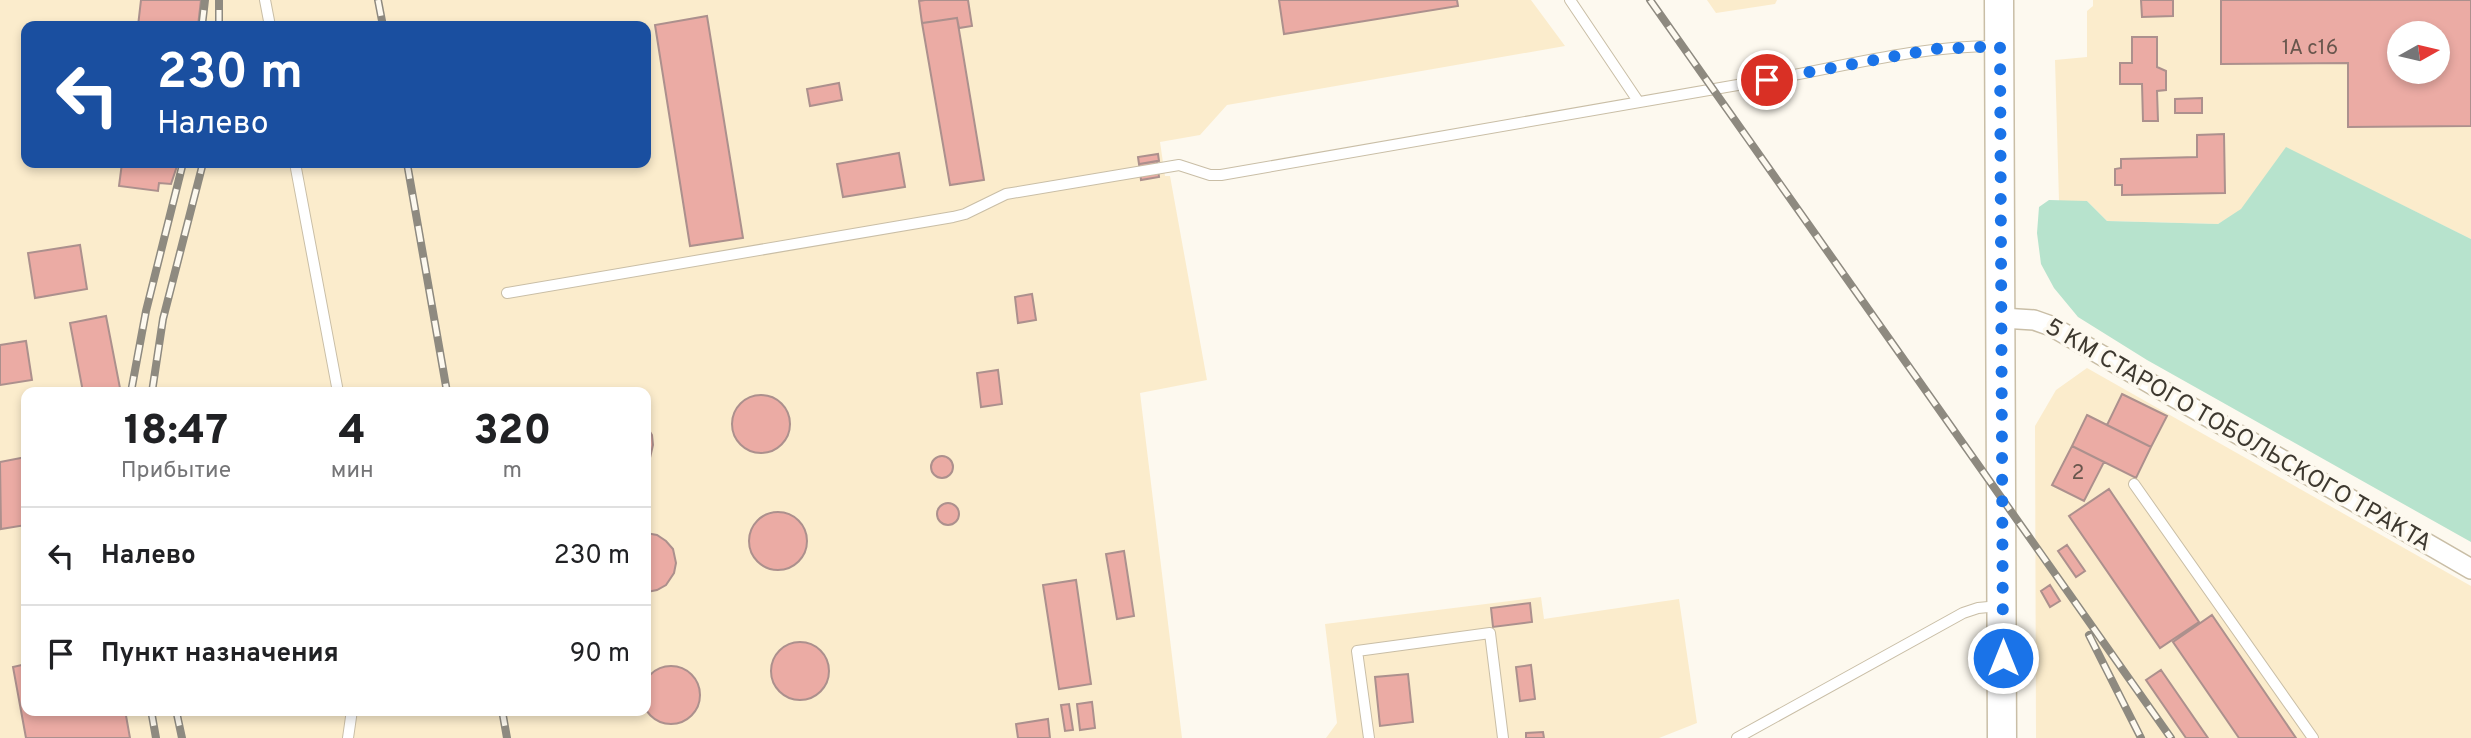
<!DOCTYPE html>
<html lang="ru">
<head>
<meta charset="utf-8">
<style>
  :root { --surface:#fff; --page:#f6f6f6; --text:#202124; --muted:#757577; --line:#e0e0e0 }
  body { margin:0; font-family:Overpass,sans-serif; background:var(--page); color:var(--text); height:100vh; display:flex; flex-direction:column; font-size:26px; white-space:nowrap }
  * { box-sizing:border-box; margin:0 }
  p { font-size:23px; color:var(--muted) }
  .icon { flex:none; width:38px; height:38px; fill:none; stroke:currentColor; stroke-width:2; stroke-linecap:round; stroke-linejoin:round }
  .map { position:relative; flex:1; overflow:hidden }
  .sheet { position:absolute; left:21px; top:387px; width:630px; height:329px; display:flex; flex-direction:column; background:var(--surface); border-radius:14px; box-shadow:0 4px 10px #0003 }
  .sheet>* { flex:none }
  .guide { position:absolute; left:21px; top:21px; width:630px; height:147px; border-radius:14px; box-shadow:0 4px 10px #0003; background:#1a4fa0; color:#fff; overflow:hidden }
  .needle { width:46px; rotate:82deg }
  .tools { position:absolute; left:2387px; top:21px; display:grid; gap:14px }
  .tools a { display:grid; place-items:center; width:63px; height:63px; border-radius:50%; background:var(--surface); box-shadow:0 4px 10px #0003; font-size:35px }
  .pin { position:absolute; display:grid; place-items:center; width:60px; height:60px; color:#fff; margin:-30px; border:4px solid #fff; border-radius:50%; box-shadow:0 2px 7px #0007 }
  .me { position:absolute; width:77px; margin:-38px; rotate:0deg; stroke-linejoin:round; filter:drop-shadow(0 0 5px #0008) }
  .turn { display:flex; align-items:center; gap:24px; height:147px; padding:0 21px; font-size:32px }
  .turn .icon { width:91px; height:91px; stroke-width:2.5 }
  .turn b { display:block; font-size:49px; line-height:60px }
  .eta { display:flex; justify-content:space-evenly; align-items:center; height:119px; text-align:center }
  .eta b { font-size:42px; font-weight:800; line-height:49px }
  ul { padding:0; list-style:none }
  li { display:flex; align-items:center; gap:21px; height:98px; padding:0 21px; border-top:2px solid var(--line) }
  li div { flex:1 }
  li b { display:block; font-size:26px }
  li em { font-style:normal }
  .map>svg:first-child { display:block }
  .built { fill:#fbeccc; fill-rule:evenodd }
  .green { fill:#b7e3cd }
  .building { fill:#ebaba4; stroke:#ac908d; stroke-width:2; fill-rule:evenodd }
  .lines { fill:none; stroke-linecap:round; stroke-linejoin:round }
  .lane-casing { stroke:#c9bea6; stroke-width:12 }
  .street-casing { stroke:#c9bea6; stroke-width:22 }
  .secondary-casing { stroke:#c9bea6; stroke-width:31 }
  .lane { stroke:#fff; stroke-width:10 }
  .street { stroke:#fff; stroke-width:19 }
  .secondary { stroke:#fff; stroke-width:28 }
  .rail-casing { stroke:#8e8a80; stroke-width:8 }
  .rail { stroke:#fdf9ef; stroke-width:5; stroke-dasharray:16; stroke-linecap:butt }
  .route { stroke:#1a73e8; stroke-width:12; stroke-dasharray:0 21.6 }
  .labels { text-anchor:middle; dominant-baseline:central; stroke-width:7; stroke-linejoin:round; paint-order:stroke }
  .number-label { font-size:21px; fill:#69564d }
  .street-label { font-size:24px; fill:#3e3930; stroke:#fdf9ef }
</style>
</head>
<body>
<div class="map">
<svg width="2471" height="738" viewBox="0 0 2471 738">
  <rect width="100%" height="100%" fill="#fdf9ef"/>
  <path class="built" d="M0 0H1531L1565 46 1227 105 1200 135 1160 142 1165 176H1170L1207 380 1140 393 1182 738H0ZM26 26H646V163H26ZM26 392H646V710H26Z
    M1707 0H1777L1775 4 1716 13Z
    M2093 0H2471V239L2286 148 2241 210 2218 224 2107 221 2087 201H2059L2055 60 2087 57V11L2093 6ZM2399 33H2438V72H2399Z
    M2087 368 2471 586V738H2036L2035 426 2056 390Z
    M1541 597 1544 619 1679 599 1697 723 1659 738H1326L1337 723 1325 624Z"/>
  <path class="green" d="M2286 147 2471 239V542L2147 360 2078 317 2054 288 2041 264 2037 233 2039 207 2049 200 2087 201 2107 221 2218 224 2241 209Z"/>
  <path class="building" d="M141 0H201L198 26H138Z
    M925 0H968L972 26 959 28 957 18 922 23 919 1Z
    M1279 0H1457L1458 6 1284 34Z
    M2141 0H2173V16L2142 17Z
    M2221 0H2471V126L2348 127V63L2221 64ZM2399 33H2438V72H2399Z
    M707 16 743 238 690 246 655 25Z
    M957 18 984 180 950 185 922 23Z
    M2132 37H2157V67L2166 71V90L2157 91 2158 121H2143L2142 84H2120V63H2132Z
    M839 83 842 100 810 106 807 89Z
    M2202 98V113H2175V99Z
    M2224 134 2225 193 2122 195V185H2115V169L2121 168V159L2197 157V135Z
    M899 153 905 187 843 197 837 164Z
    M1158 154 1159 161 1139 164 1138 157Z
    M1157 161 1159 177 1141 180 1139 164Z
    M122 163H178L171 184 159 183 158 191 119 186Z
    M80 245 87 289 35 298 28 253Z
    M1032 294 1036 320 1018 323 1015 297Z
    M106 316 120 388 83 392 70 323Z
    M26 341 32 380 0 385V345Z
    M998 370 1002 404 981 407 977 373Z
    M2122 394 2167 416 2151 447 2107 425Z
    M732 424a29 29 0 1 1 58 0a29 29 0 1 1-58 0Z
    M2087 415 2151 447 2136 478 2072 446Z
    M646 425 652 435 653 445 650 458 646 465Z
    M2072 446 2104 462 2084 501 2052 485Z
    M931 467a11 11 0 1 1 22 0a11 11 0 1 1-22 0Z
    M26 457V525L1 529 0 462Z
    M2109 489 2199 622 2160 648 2069 516Z
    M937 514a11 11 0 1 1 22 0a11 11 0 1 1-22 0Z
    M749 541a29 29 0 1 1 58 0a29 29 0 1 1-58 0Z
    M646 533 657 535 666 541 673 549 676 563 674 573 666 585 657 590 647 592Z
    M2067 545 2085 571 2076 577 2058 551Z
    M1124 551 1134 616 1117 619 1106 554Z
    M1076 580 1091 684 1059 689 1043 585Z
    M2050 585 2060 601 2050 607 2041 591Z
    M1530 603 1532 622 1493 627 1491 608Z
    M2212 615 2296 738H2239L2173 642Z
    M771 671a29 29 0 1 1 58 0a29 29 0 1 1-58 0Z
    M26 664V710H125L130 738H26L13 667Z
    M1531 665 1535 699 1520 701 1516 667Z
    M642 695a29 29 0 1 1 58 0a29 29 0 1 1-58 0Z
    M2161 670 2208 738H2186L2146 680Z
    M1408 674 1413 722 1380 726 1375 677Z
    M1092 702 1095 728 1080 730 1077 704Z
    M1069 704 1073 730 1065 731 1061 705Z
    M1048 719 1050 738H1018L1016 724Z
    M1543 732 1544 738H1526V733Z"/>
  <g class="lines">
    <g class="lane-casing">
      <path id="lane" d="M265 0 270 26
        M1570 0 1638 101
        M295 163 338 392
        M507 293 953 217 965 214 1006 194 1179 165 1210 175H1221C1397 144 1573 113 1749 83 1831 70 1912 46 1995 46
        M2134 484 2313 738
        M348 738 352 710
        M1369 738 1357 651 1490 633 1503 738
        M1737 738 1963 613 1978 608 1999 606"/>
    </g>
    <g class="street-casing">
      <path id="street" d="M2002 318 2034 320 2051 326 2471 569"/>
    </g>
    <g class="secondary-casing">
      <path id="secondary" d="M1999 0 2002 738"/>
    </g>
    <use href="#lane" class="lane"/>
    <use href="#street" class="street"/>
    <use href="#secondary" class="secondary"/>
    <g class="rail-casing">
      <path id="rail" d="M378 0 383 26
        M1650 0 2171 738
        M202 26 205 0
        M219 26V0
        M407 163 447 392
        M131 392 146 311 183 163
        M152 392 163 319 203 163
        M2089 635 2141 738
        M151 710 156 738
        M176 710 182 738
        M502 710 507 738"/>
    </g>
    <use href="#rail" class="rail"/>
  </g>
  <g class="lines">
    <path class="route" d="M1767 80 1934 49 2000 46 2003 658"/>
  </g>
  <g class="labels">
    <g class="number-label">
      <text x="2310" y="48">1А с16</text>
      <text x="2078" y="473">2</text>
    </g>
    <g class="street-label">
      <text transform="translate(2238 436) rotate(30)">5 КМ СТАРОГО ТОБОЛЬСКОГО ТРАКТА</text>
    </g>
  </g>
</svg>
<div class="tools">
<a><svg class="needle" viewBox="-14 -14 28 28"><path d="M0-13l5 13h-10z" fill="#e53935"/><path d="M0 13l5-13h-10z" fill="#757577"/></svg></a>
</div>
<div class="pin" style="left:1767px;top:80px;background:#d93025"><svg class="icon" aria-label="arrive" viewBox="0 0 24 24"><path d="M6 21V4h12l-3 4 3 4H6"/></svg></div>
<svg class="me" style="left:2003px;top:658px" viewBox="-20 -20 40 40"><circle r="17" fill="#1a73e8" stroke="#fff" stroke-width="3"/><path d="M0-11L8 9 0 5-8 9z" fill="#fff"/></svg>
<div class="guide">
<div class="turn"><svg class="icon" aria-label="left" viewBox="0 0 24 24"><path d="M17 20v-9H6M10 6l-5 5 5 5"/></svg><div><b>230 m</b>Налево</div></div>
</div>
<section class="sheet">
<div class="eta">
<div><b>18:47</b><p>Прибытие</p></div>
<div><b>4</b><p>мин</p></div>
<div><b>320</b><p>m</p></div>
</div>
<ul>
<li><svg class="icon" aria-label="left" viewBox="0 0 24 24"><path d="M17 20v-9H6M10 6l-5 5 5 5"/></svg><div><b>Налево</b></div><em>230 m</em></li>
<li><svg class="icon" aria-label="arrive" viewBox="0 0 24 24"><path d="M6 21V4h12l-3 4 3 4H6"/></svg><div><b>Пункт назначения</b></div><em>90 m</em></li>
</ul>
</section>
</div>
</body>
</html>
